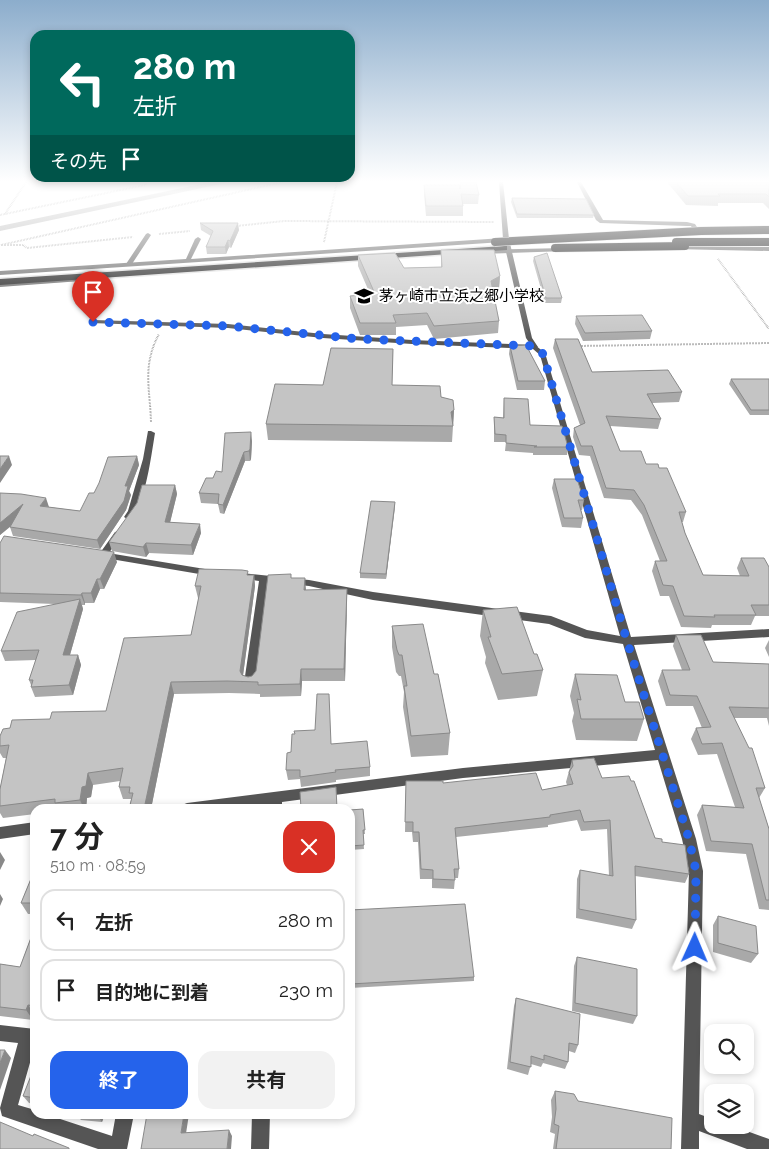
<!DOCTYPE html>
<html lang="ja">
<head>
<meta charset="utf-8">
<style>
  :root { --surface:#fff; --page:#f2f2f2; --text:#222; --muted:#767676; --line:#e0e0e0; --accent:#2563eb }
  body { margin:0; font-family:Raleway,"Noto Sans JP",sans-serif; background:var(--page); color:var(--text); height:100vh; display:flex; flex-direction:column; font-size:19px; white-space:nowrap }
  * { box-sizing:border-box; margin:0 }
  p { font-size:16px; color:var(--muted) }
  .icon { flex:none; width:28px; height:28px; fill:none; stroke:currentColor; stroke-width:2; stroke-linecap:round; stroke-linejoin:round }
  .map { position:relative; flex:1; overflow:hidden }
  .drawer { position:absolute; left:30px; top:804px; width:325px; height:315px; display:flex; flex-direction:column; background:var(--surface); border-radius:15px; box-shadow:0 2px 8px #0003 }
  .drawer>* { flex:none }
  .banner { position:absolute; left:30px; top:30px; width:325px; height:152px; border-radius:15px; box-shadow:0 2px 8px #0003; background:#00695c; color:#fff; overflow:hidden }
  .tools { position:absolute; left:704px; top:1024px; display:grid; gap:10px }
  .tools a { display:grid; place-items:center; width:50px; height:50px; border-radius:10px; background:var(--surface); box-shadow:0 2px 8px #0003; font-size:25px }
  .pin { position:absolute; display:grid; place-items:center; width:42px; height:42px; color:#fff; margin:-51px -21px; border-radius:50% 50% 50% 0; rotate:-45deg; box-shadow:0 0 5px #0007 }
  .pin .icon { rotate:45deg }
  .me { position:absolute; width:55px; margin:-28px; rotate:1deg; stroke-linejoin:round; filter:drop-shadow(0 0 4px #0008) }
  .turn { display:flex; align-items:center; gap:18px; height:105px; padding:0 20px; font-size:22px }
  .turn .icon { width:65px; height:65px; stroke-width:2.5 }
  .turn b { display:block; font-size:35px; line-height:42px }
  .then { display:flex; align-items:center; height:48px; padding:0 20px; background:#0003; gap:10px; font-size:19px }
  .round { display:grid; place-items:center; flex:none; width:52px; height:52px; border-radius:15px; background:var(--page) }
  .head { display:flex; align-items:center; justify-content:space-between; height:85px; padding:0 20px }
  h1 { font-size:30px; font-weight:700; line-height:38px }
  .button { display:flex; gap:10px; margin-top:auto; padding:10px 20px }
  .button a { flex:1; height:58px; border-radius:15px; background:var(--accent); color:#fff; font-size:20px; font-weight:700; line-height:58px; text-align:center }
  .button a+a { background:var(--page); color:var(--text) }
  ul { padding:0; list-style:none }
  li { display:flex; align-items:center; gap:15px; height:62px; margin:0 10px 8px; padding:0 10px; border:2px solid var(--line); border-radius:15px }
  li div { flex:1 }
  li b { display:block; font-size:19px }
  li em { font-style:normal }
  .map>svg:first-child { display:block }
  .water { fill:#a3a3a3 }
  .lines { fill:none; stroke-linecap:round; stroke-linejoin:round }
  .motorway-casing { stroke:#dbdbdb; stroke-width:3 }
  .path { stroke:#777; stroke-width:2; stroke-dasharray:0.5 1; stroke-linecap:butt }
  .service { fill:#555; fill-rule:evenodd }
  .minor { fill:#555; fill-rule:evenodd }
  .tertiary { fill:#555; fill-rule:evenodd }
  .motorway { fill:#000; fill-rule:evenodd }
  .motorway-bridge-casing { stroke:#dbdbdb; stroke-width:9; stroke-linecap:butt }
  .motorway-bridge { stroke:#000; stroke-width:8 }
  .wall { fill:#a9a9a9 }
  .shaded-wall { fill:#898989 }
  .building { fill:#c4c4c4; stroke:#898989 }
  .route { stroke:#2563eb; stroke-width:9; stroke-dasharray:0 16.2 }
  .labels { text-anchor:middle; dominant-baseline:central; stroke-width:4; stroke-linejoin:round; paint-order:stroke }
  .far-poi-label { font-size:15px; fill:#000; stroke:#fff; text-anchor:start }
</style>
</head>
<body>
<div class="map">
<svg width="769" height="1149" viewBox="0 0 769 1149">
  <rect width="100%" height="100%" fill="#fff"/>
  <path class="water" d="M211 182H230L0 231V226Z"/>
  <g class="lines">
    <g class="motorway-casing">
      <path id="motorway" d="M504 246H507V250L0 285V279Z"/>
    </g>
    <path class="path" d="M5 214 26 182
      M0 215 145 185 146 182
      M236 226 284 221 494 222
      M159 234 190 231
      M324 242 337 182
      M1 245H23L27 248 133 237
      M1 245 283 182
      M718 259 769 329
      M99 311 113 288
      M578 346 769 343
      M151 422C150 388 142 366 159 334"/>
    <path class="service" d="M148 233 151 235 132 264 127 265 126 264 146 234Z
      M148 431H151L155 433C151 457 146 499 132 519L129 520 124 517 128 511 143 459Z
      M118 531 121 532 123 534 121 536 106 557H100L98 555 100 553 115 532Z"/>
    <path class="minor" d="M577 182H581L603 220 687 222 695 224 699 230 694 231 691 226H687L600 223 596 220Z
      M198 237 201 239 191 259 503 238 506 240 503 242 0 275V271L186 259 195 239Z
      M675 246 769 247V251L673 249V247Z
      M565 248 567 249V251L482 254 479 252 482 250Z
      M106 276 108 277V279L0 287V283Z
      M93 320 228 324 323 334 412 340 535 345 545 353 631 637 769 629V637L634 645 696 839 703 871 699 1114 712 1119V1125H730L769 1139V1149H747L699 1131V1149H681L689 871 682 839 658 760 463 778 282 802V809H268V804L233 809H181L182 805 187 803 463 768 655 750 623 644 585 638 549 624 373 600 309 586 268 582 256 683 254 686 250 687 246 686 244 683 259 581 237 578 236 576 237 574 241 573 309 580 373 592 551 616 587 630 620 636 540 355 533 349 412 344 323 338 228 328 91 323V321Z
      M102 552 211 570 216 573 211 576 99 557 97 555 99 553Z
      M35 822V834L0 839V827Z
      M0 1025 35 1029V1045L18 1105 35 1110V1114H45L112 1136 116 1114H134L127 1149H98L2 1116 0 1108 18 1043 0 1041Z
      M252 1114H270L269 1149H251Z"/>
    <path class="tertiary" d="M499 182H503L509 239 532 338 538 347 535 349 533 348 526 338 503 239Z"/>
    <use href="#motorway" class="motorway"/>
    <g class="motorway-bridge-casing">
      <path id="motorway-bridge" d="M495 242 701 231 769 230
        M676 242H769
        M555 248 685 246"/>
    </g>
    <use href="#motorway-bridge" class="motorway-bridge"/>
  </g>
  <path class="wall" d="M667 182H769V209L763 203H718V206L686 205Z
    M424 185 460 189 479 195 478 204H463V216H426L424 194Z
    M512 198 594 215 593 218H517L511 202Z
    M200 223 239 230 231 248 229 247 226 254H207L206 247 211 236 201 230Z
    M441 250 500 276 499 288 493 291 499 321 498 333 434 339 427 325 396 327V335H360L350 308V296L370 294 358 266V255L404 268 441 267Z
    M534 257 562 298 561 303H545L533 261Z
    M576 316 652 331 650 339 583 341 575 324Z
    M555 339 592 372 682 392 679 402 652 403 661 419 658 429 610 426 620 451 646 464 659 468 686 512 683 522H682L685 533 703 575 740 576 737 568 741 558 769 567V616H755L751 625H712L711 628 681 627 669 596H660L652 571 655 561H660L642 515 631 500 604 498 590 456 579 455 573 437 574 428 580 425 553 348Z
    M510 346 545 381 544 390H517L509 354Z
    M393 349 392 385 441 397 454 410 452 442 268 440 266 424 323 385Z
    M731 379H769V415H750L729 384Z
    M504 398 530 425 568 447 567 455H533V453L505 451 506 442H494V417L503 418Z
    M252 441 251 459 250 461H245L224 514 220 513 218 504 201 503 199 493 213 478 222 472Z
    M137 456 139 465 129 491 131 495 126 510 100 549 13 536 10 527 0 535V493L49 507 80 511 94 493Z
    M554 479 584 500 582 510H581L583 518 581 528 562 527 552 488Z
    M175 485 177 494 170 522 201 533 193 555 149 553 146 557 112 551 109 542Z
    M395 502 386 579 360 578V573Z
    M0 543 117 562 104 589H100L94 603H85V605H82L83 609 70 655H78L81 665 73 695 35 697 31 687V685L29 680 36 660 5 661 1 651 55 604 0 602Z
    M248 575H254L255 586 243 675 248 677 252 676 256 671 291 578 306 590 347 589V601L345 681H302L301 696 260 697V694L229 693 174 694 151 809H129L131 800V799H123L119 787 120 781 93 785 91 797 87 798 86 809H35V814L3 818 0 813V789L6 758H3L0 753V736L10 728 50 719 106 711 191 635 199 598H198L195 586Z
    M483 610 534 654 543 670 537 696 498 700 485 663 486 657 480 636Z
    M392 626 434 674 450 733 448 755 411 757 403 707 404 692 401 676H399L396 672 392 647Z
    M676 635 713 662 769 664V726L767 718H734L765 788 759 798 769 829V910L759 909 746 854 706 851 697 815 702 805 735 807 717 754 698 755 691 739 696 728H702L693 706H666L658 681 662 670H682L673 646Z
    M769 640V657L765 648Z
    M575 674 625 702 644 719 637 741 576 740 572 721 574 713 570 696Z
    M331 744 370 767V776L336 780V782L301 787 300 779 288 780 286 770 291 752Z
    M572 760 602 778 631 781 655 838 662 842 689 874 685 883 635 876 636 920 632 929 576 918 577 879 580 870 609 876 607 829 581 831 577 820 548 825V827L456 837 459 869 458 878H455L454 889 432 888V879H420L418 842H413L412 832H405L406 781 542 790 567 785 566 782Z
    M363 809 365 834H363L364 849 350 850V810Z
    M35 869V914H28L21 903Z
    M350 910 474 977V981L350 988Z
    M718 916 758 954 751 963 713 952V925Z
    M35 927V1015L33 1020 0 1016V964L20 967Z
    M577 957 637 1016 633 1024 572 1011 574 966Z
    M516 998 578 1045 575 1053 569 1051 568 1062 565 1069 543 1063 541 1067 531 1064 528 1075 507 1069 514 1006Z
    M35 1069V1104L29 1103 23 1096Z
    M555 1091 578 1101 671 1149H553L555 1134 550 1132 552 1117 551 1100Z
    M76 1114H105L102 1122 81 1120Z"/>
  <path class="shaded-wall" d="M238 223 239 230 231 248 230 241Z
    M228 240 229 247 226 254 225 247Z
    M500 276 499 288 490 293 491 281Z
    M454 410 453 426 451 412Z
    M251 432 252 441 251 459 250 461 249 451Z
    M244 452 245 461 224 514 223 505Z
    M9 456 12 465 0 483V469Z
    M137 456 139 465 129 491 131 495 126 510 100 549 97 540 125 486Z
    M175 485 177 494 168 531 165 522Z
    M46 498 49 507 40 506Z
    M395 502V507L386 579V574Z
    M23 504 26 513 0 535V523Z
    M200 524 201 533 193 555 191 545Z
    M146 543 149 553 146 557 143 547Z
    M114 552 117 562 104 589 100 579Z
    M254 575 255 586 242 683 240 671Z
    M305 578 306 590 305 602 304 590Z
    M97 579 100 589 94 603 91 593Z
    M347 589V601L345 681 344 669Z
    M82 593 85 603V605L81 595Z
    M80 599 83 609 67 665 63 655Z
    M78 655 81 665 73 695 69 685Z
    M301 669 302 681 301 696 300 684Z
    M171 682 174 694 151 809H144Z
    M88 773 93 785 91 797 87 798 86 809H84L80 800 82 787Z
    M0 852 5 860 0 870Z
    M0 894 3 899 0 906Z
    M28 1005 35 1015 33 1020 26 1010Z
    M5 1050 11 1058 0 1090V1063Z
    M98 1114H105L102 1122 97 1115Z
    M184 1114H189L185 1140 181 1133Z
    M229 1130 232 1136 231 1149H227Z"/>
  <path class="building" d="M461 182H476L479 195 461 194 463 206H426L424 185H460V189Z
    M676 182H769V197L766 194H718L720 196H688Z
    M512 198 586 199 594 215 517 214Z
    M200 223H238L230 241 228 240 225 247H206L213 231Z
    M441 250H494L500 276 491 281 499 321 434 326 427 313 393 315 396 323H360L350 296 375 294 358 255 395 253 404 268 442 267Z
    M547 253 562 298H546L534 257Z
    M642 315 652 331 585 333 576 316Z
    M555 339H578L592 372 668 370 682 392 647 394 661 419 606 416 620 451H641L646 464H658L659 468H667L686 512H679L685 533 703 575 749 576 741 558H764L769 567V605H751L756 615H714L715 617 684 616 673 586 663 585 655 561H667L644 505 634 490 606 488 592 446H581L574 428 585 423Z
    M526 345 545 381H518L510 346Z
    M331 348 393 349 392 385 440 386 441 397 453 400 454 410 451 412 453 426 266 424 275 384 323 385Z
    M731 379H769V410H751Z
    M504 398 528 399 530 425 562 426 568 447H534L537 446 506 443V435L495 434 494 417 504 418Z
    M251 432 250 449 249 451 244 452 223 505 218 504 219 494 199 493 206 478H213L216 471 222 472 225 433Z
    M0 456H9L0 469Z
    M137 456 125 486H128L124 501 97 540 10 527 23 504 0 523V493L21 494 46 498 40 506 80 511 89 493H94L99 483 108 457Z
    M554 479H577L584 500H578L583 518H564Z
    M142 485H175L165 522 200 524 191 545 146 543 143 547 109 542 137 503Z
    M371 501 395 502 386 574 360 573Z
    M4 536 114 552 100 579H97L91 593H82L81 595 0 593V543Z
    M199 569 242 570 248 571 247 575H254L240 671 242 675 248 677 252 676 256 671 268 575 291 574V578H305L304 590 347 589 344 669H301L300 684 258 685V682L227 681 171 682 144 809H129L133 793H129L130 787H119L123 768 88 773 86 786 82 787 80 800 55 803V799L0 806V789L9 745 0 746V736L3 729 10 728 12 720 50 719 52 712 106 711 124 638 191 635 201 586H195Z
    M80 599 63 655H78L69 685 31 687 33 680H29L39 650 1 651 17 612Z
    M517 607 534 654H537L543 670 502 674 488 637H491L483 610Z
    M423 624 434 674H438L450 733 411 736 404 686H407L402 655H399L397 650 392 626Z
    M676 635H701L713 662 769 664V708L729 707 749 748H752L765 788H756L769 829V900H766L752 844 711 841 702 805 744 808 722 743 702 744 696 728 711 727 697 696 670 695 662 670H690Z
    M575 674 617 675 625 702H639L644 719H581L577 699 581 700Z
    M317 694H329L331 744 367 741 370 767 335 770 336 772 300 777V770H286L287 753 291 752 292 734H295L294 731 315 730Z
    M594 758 602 778 629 776 631 781H634L655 838 662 839V842L685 845 689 874 635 866 636 920 579 909 580 870 613 876 610 820 584 822 580 810 550 815V817L455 828 459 869H454L455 880 433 879V870L421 869 419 832H413V822H405L406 781H443V783L536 773 542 790 573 784 569 772 573 766 572 760Z
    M336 787 337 809H301L300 792Z
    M193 808H209V809Z
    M363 809 365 830H363L364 845 350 846V810Z
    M35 869V903H21Z
    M465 904 474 977 350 984V910Z
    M718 916 756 926 758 954 718 943Z
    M35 927V1006L28 1005 26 1010 0 1007V964L20 967Z
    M577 957 637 969V1016L575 1003Z
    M516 998 580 1014 578 1045 569 1043 568 1062 544 1055V1060L531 1056V1067L510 1062Z
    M0 1050H5L0 1063Z
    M34 1068 35 1069V1098L23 1096Z
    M555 1091 574 1094 578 1101 672 1118 671 1149H556L559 1126 554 1124 556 1109Z
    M84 1114H98L97 1115Z
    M147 1114H184L181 1133 229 1130 227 1149H141Z
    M0 1122 33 1136 34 1134 69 1148V1149H0Z"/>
  <linearGradient id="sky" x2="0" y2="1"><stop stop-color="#8cadcc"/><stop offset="0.53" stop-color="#fff"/><stop offset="1" stop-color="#fff" stop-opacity="0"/></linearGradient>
  <rect width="769" height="342" fill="url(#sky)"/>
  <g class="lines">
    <path class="route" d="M93 322 228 326 359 339 535 346 543 354 627 641 689 839 696 871 695 948"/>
  </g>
  <defs>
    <g id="school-bare" transform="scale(1.5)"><path d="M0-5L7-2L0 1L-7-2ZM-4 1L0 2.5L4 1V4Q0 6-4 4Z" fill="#000" stroke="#fff" stroke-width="2.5" paint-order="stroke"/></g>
  </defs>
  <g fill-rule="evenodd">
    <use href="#school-bare" x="364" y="296"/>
  </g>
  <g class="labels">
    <g class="far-poi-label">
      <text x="379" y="296">茅ヶ崎市立浜之郷小学校</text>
    </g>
  </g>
</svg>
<div class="tools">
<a><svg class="icon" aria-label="search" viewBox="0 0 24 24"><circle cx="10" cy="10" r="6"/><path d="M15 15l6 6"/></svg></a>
<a><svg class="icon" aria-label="layers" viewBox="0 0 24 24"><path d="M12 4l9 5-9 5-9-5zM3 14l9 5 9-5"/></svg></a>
</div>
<div class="pin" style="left:93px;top:322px;background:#d93025"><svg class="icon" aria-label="arrive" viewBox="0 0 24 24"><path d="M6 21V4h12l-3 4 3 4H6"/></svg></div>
<svg class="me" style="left:695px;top:948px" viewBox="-20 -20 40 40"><path d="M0-17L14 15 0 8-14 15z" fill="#2563eb" stroke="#fff" stroke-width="4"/></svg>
<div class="banner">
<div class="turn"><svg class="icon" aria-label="left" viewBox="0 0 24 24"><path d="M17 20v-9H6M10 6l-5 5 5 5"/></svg><div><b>280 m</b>左折</div></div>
<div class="then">その先<svg class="icon" aria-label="arrive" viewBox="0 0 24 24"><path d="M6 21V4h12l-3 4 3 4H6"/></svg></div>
</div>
<section class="drawer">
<div class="head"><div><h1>7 分</h1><p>510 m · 08:59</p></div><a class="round" style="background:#d93025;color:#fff"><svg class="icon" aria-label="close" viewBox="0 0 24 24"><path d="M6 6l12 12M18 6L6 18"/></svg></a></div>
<ul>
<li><svg class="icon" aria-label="left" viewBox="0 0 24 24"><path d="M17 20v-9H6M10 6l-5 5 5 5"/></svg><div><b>左折</b></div><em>280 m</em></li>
<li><svg class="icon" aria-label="arrive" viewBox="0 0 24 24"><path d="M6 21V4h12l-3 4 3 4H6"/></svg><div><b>目的地に到着</b></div><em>230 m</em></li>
</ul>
<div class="button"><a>終了</a><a>共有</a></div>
</section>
</div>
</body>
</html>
